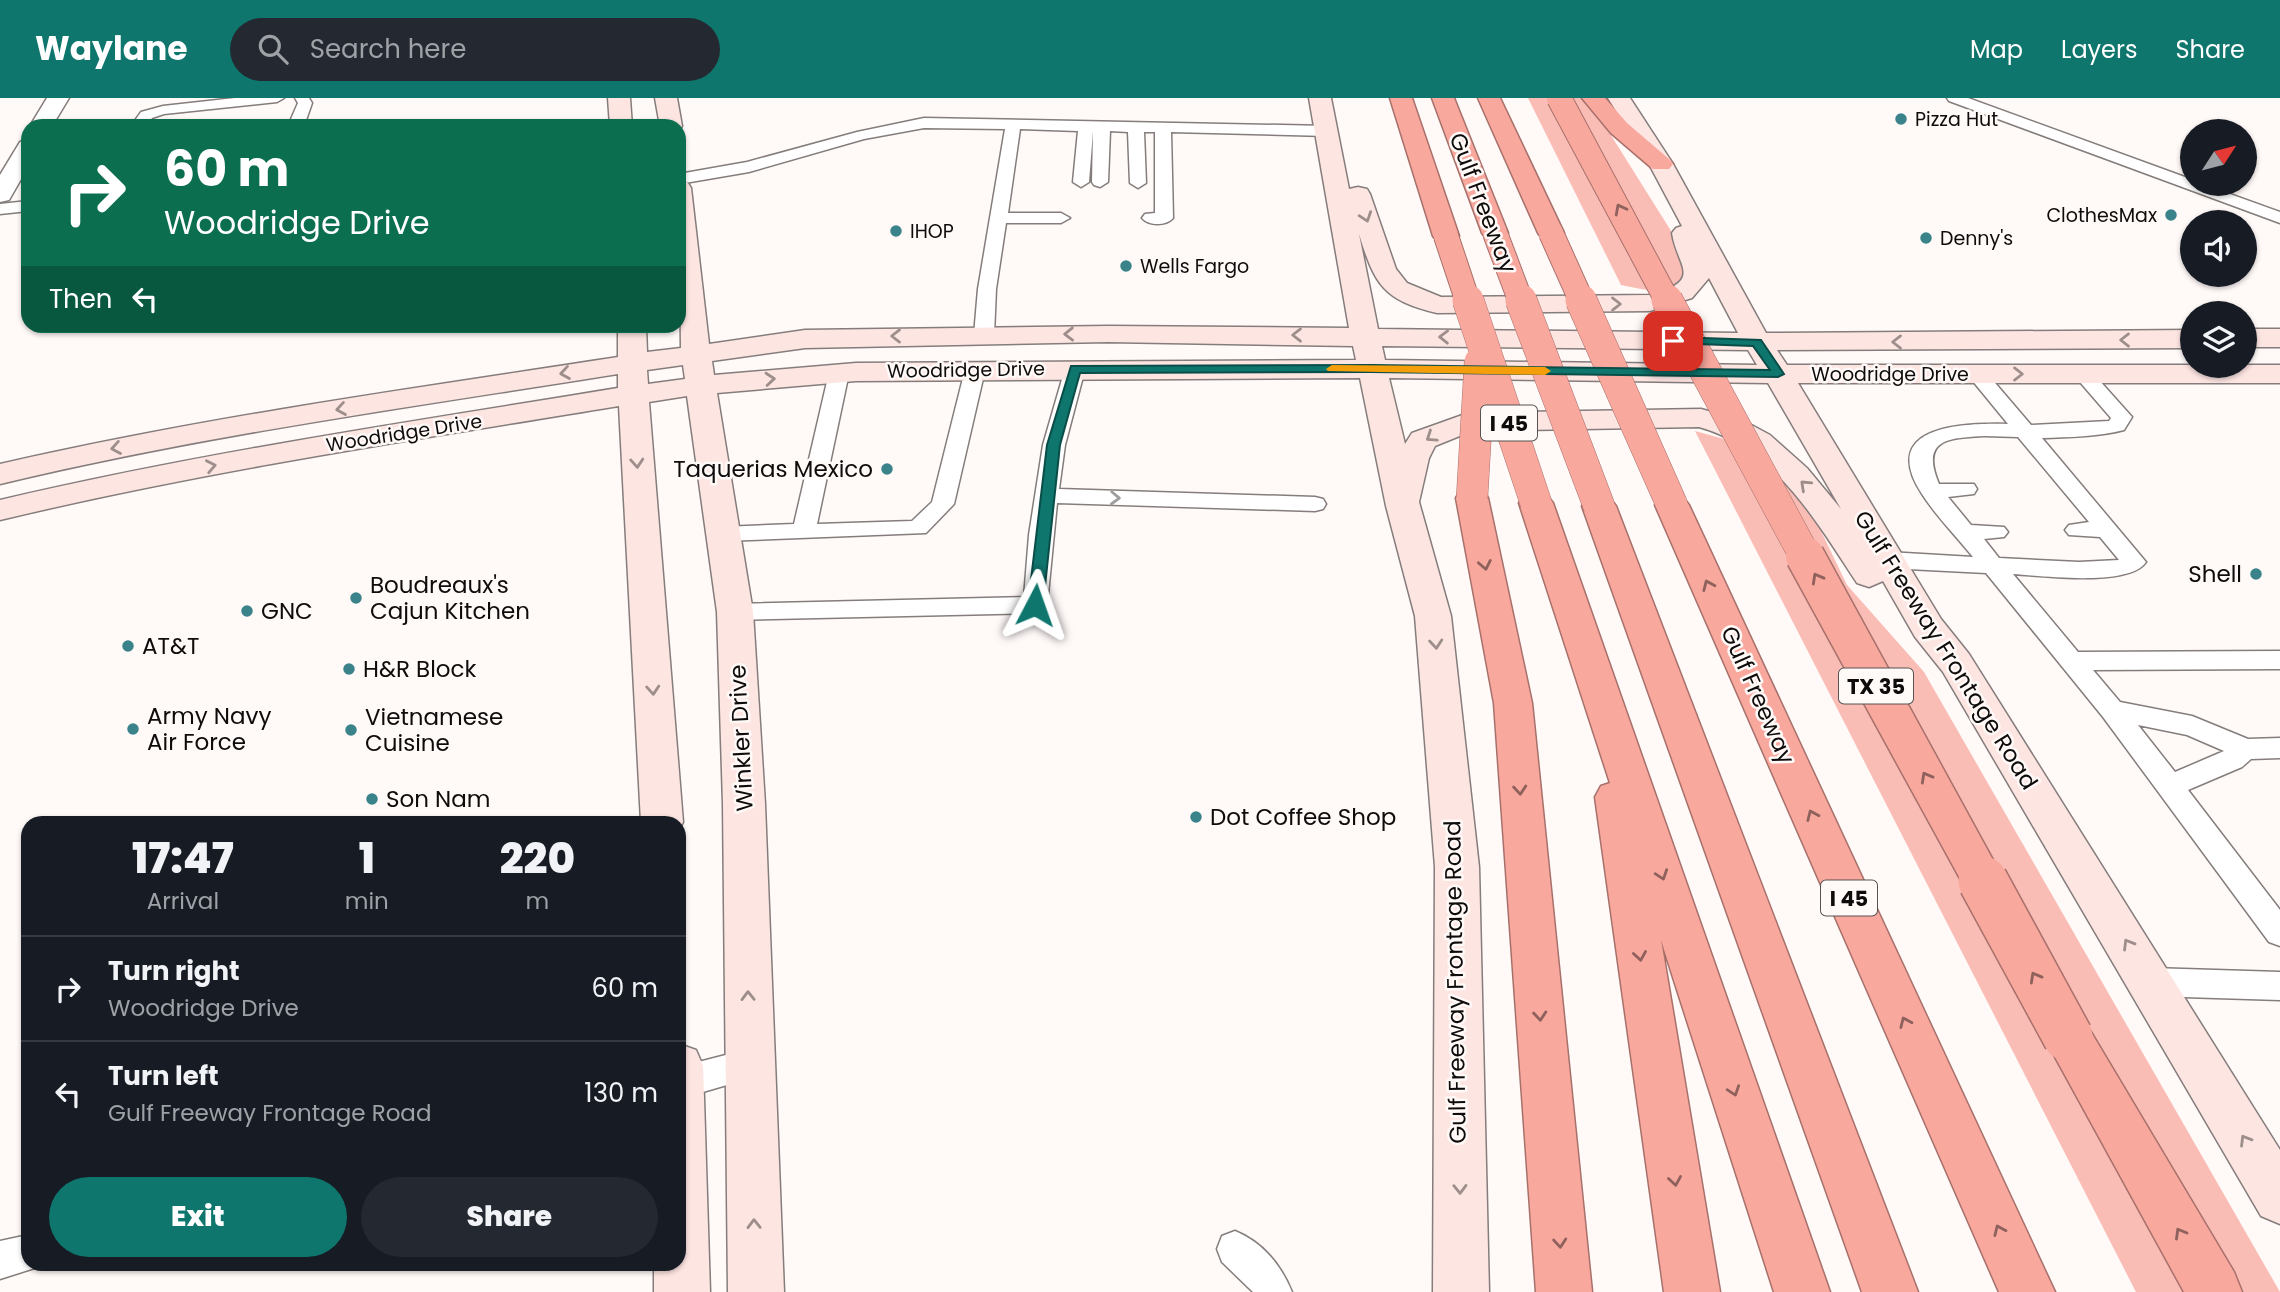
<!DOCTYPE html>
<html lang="en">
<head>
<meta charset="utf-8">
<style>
  :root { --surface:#171b24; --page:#242831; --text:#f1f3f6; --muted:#9ea1a6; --line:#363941; --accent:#0f766e }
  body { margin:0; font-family:Poppins,sans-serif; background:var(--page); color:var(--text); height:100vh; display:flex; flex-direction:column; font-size:26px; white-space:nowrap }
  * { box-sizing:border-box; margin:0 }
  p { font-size:23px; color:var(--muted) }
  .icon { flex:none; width:38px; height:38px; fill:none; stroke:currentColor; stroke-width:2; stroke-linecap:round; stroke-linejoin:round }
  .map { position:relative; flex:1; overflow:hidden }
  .drawer { position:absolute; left:21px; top:718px; width:665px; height:455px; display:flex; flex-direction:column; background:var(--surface); border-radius:21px; box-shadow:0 2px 5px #0004 }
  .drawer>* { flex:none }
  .top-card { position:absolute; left:21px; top:21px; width:665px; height:214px; border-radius:21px; box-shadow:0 2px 5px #0004; background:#0b6e4f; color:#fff; overflow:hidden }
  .needle { width:46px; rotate:54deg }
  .buttons { position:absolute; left:2180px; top:21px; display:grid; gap:14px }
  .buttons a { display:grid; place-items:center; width:77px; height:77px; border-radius:50%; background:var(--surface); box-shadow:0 2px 5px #0004; font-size:35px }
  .pin { position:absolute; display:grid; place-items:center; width:60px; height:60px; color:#fff; margin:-30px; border-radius:14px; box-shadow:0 4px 10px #0006 }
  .me { position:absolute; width:77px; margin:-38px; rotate:4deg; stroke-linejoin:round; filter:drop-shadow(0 0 5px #0008) }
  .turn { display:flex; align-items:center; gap:24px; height:147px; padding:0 28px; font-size:32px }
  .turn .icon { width:91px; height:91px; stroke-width:2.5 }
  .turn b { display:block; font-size:49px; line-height:60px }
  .then { display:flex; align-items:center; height:66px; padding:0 28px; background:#0003; gap:14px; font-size:26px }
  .eta { display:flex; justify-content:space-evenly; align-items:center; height:119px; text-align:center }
  .eta b { font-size:42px; font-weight:800; line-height:49px }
  .action { display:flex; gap:14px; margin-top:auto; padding:14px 28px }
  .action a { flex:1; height:80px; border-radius:42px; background:var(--accent); color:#fff; font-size:28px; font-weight:800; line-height:80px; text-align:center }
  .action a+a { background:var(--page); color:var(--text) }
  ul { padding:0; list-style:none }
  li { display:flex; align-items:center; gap:21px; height:105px; padding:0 28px; border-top:2px solid var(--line) }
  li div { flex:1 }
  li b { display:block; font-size:26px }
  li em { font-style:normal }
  header { display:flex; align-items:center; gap:42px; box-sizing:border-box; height:98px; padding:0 35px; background:var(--accent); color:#fff }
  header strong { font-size:33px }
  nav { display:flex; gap:38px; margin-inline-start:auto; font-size:24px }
  .search { width:490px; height:63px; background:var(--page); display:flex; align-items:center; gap:18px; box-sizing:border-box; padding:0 24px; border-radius:38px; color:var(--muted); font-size:26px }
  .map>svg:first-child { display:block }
  .green { fill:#fabdb5 }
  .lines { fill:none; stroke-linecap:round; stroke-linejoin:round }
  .lane-casing { stroke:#847d7c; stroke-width:3 }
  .street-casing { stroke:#847d7c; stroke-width:3 }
  .secondary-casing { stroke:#847d7c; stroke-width:3 }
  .highway-casing { stroke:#a7716b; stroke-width:3 }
  .lane { fill:#fff; fill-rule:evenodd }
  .street { fill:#fff; fill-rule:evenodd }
  .secondary { fill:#fde5e2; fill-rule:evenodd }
  .highway { fill:#f9a89e; fill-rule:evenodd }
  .highway-bridge-far3-casing { stroke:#a7716b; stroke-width:26; stroke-linecap:butt }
  .highway-bridge-far2-casing { stroke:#a7716b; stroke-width:32; stroke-linecap:butt }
  .highway-bridge-far1-casing { stroke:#a7716b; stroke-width:41; stroke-linecap:butt }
  .highway-bridge-casing { stroke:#a7716b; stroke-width:52; stroke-linecap:butt }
  .highway-bridge-far3 { stroke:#f9a89e; stroke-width:24 }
  .highway-bridge-far2 { stroke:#f9a89e; stroke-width:31 }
  .highway-bridge-far1 { stroke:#f9a89e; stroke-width:38 }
  .highway-bridge { stroke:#f9a89e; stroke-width:49 }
  .oneway { stroke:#8f615c }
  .oneway2 { stroke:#9d8e8c }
  .oneway3 { stroke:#9f9d9d }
  .route { fill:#0f766e; stroke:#0a4d48; stroke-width:2 }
  .slow { fill:#f59e0b }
  .poi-dot { fill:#3b838a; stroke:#fff9f8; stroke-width:2.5 }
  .labels { text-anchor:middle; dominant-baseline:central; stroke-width:5; stroke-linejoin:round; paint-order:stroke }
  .far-poi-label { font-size:19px; fill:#0e0b0b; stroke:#fff9f8; text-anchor:start }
  .far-street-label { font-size:19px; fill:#0e0b0b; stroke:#fff9f8 }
  .shield { fill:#fff9f8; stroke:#565252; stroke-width:2 }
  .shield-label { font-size:21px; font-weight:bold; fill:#0e0b0b }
  .street-label { font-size:23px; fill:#0e0b0b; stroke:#fff9f8 }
  .poi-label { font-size:23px; fill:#0e0b0b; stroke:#fff9f8; text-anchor:start }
</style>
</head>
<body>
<header>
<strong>Waylane</strong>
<div class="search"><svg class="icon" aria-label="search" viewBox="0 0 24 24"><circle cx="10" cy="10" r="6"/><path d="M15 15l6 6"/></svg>Search here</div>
<nav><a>Map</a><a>Layers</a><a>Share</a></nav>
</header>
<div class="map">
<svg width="2280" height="1194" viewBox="0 0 2280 1194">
  <rect width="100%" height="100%" fill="#fff9f8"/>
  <path class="green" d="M1528 0H1584L1597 15 1683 152 1687 177C1668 199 1647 192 1621 187Z
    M1695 333 1728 342 1760 357 1806 402 1847 487 1924 574 2280 1194H2136Z"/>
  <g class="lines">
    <g class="lane-casing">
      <path id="lane" d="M235 0H284L277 4 164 16 152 20 147 28H131L141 14 163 8Z
        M295 0H309L312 5 304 28H288L298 5Z
        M1947 0H1968L2193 82V86H2202L2280 114V125L1949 3Z
        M924 20 1327 28 1335 33 1327 38 1171 34 1173 120C1166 128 1149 128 1142 120L1145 116 1155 115V34H1144L1146 85 1138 90 1130 85 1128 34 1110 33 1108 84 1100 89 1094 87 1092 84 1093 33 1089 84 1081 89 1073 84 1078 33 1020 31 1008 115H1061L1070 120 1061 125H1006L996 191 994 237 984 243 974 237 978 191 1005 31 924 30 864 41 749 74 679 86V76L747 64 857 34Z
        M28 103V113L0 116V106Z
        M1075 265 1082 267 1085 271 1065 347 1059 391 1315 399 1323 401 1326 406 1323 411 1315 413 1057 405 1047 507 1044 513 1035 515 735 522 726 520 723 514 726 508 735 506 1024 499 1029 437 1043 347 1065 271 1068 267Z
        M975 266 982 268 985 272 954 406 926 435 723 443 715 441 711 436 715 431 723 429 794 426 829 275 832 271H846L849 275 817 426 912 423 932 404 965 272 968 268Z
        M1977 270 1984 272 2031 327 2109 323 2111 320 2073 276 2076 272H2090L2132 319 2124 332C2097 339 2070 339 2042 340L2146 464C2130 489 2042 478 2013 476L2078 554 2280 553V571L2093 572 2120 604 2192 618 2248 641 2280 640V660L2251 661 2242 669 2188 692 2280 812V848L2269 844 2103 619 1986 475 1888 470 1880 467 1876 462 1880 457 1888 454 1973 459C1956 438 1936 418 1922 396 1877 327 1964 325 2008 326L1967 276 1970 272ZM1985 338 2018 339 2089 424 2069 427 2065 432 2069 437 2100 439 2119 462 2079 464 1999 460 1984 441 2004 439 2008 434 2004 429 1971 427 1948 399 1974 396 1977 391 1974 386H1939C1920 341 1948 340 1985 338ZM2138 627 2187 637 2224 653 2175 674Z
        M2151 870 2280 874V902L2151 898 2140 894 2135 884 2140 874Z
        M749 951 761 955 766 966 761 977 679 1001V969Z
        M1235 1133C1262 1144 1281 1167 1292 1194H1253L1222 1164 1217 1151 1222 1138Z
        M28 1137V1166H42L41 1168 0 1181V1143Z"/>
    </g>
    <g class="street-casing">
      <path id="street" d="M47 0H69L52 28H30Z
        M28 42V69L9 102 0 104V77L20 44Z"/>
    </g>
    <g class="secondary-casing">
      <path id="secondary" d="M608 0H630L632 28H610Z
        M655 0H677L682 28 679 33V28H660Z
        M1309 0H1331L1349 91 1358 89 1367 91 1370 96 1396 171 1407 185 1441 199 1650 197C1705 182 1677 169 1672 135L1676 130 1682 128 1649 66 1608 0H1630L1673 66 1766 235 2193 232V250L1777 252 1787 267H2280V285H1798L1941 521 1969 556 2280 1052V1126L2261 1118 1943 574 1915 539 1883 483 1869 489 1857 485C1816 423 1775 350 1699 329L1472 333 1435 348 1429 360 1419 404 1451 518 1479 769 1489 1194H1433L1435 769 1415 518 1386 408 1360 280 856 283 717 295 753 514 765 706 784 1194H728L723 706 717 514 687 298 649 304 683 724 679 732V724H641L619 308C412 342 204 373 0 422V402C204 354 411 324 618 290V276C411 309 204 337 0 386V366C204 319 411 291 618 259V228H646L647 254 681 250 679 83 688 85 691 90 709 246 805 232 1108 228 1349 230ZM1359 136C1375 187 1383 202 1437 215L1650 213 1692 200 1709 180 1738 235 1378 231ZM1108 244 1353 248 1356 262 856 265 714 277 712 263 805 250ZM1382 248 1748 252 1757 267 1385 262ZM683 267 685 281 648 286 647 272ZM1389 280 1768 285 1841 411 1807 370 1770 337 1744 323 1701 311 1468 315 1412 335 1405 346Z
        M2245 231H2280V249H2245Z
        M679 946 696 952 703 968 710 1194H654V1166H679Z"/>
    </g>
    <g class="highway-casing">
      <path id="highway" d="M1390 0H1412L1459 138 1455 143 1446 146 1437 143 1433 138Z
        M1432 0H1454L1508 135 1504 140 1495 143 1486 140 1482 135Z
        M1478 0H1500L1564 135 1560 140 1551 143 1542 140 1538 135Z
        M1582 0H1605L1627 25 1669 61 1673 66 1669 71H1653L1611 35Z
        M1472 390 1484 393 1488 400 1532 605 1592 1194H1536L1494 605 1456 400 1460 393Z
        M1536 395 1548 398 1553 405 1830 1194H1774L1661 842 1720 1194H1664L1595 699 1601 688 1610 685 1519 405 1524 398Z
        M1672 397 1684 400 1689 407 2055 1194H1999L1655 407 1660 400Z
        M1599 398 1611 401 1616 408 1918 1194H1862L1582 408 1587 401Z
        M2068 917 2085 924 2234 1174 2242 1194H2184L2044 939 2051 924Z"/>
    </g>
    <use href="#lane" class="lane"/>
    <use href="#street" class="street"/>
    <use href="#secondary" class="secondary"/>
    <use href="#highway" class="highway"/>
    <g class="highway-bridge-far3-casing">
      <path id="highway-bridge-far3" d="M1559 0 1668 204
        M1495 135 1521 204
        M1551 135 1582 204
        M1446 138 1468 204"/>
    </g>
    <g class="highway-bridge-far2-casing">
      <path id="highway-bridge-far2" d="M1468 202 1536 405
        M1521 202 1599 408
        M1581 202 1672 407
        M1667 202 1806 460
        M1472 400 1480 264"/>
    </g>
    <g class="highway-bridge-far1-casing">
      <path id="highway-bridge-far1" d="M1805 458 1984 785"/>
    </g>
    <g class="highway-bridge-casing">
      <path id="highway-bridge" d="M1983 783 2068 939"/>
    </g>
    <use href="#highway-bridge-far3" class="highway-bridge-far3"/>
    <use href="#highway-bridge-far2" class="highway-bridge-far2"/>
    <use href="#highway-bridge-far1" class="highway-bridge-far1"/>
    <use href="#highway-bridge" class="highway-bridge"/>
  </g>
  <defs><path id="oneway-chevron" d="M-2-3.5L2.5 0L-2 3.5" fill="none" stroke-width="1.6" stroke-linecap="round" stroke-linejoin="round" transform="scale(1.75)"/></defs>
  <g class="oneway">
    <use href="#oneway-chevron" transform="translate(1620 111) rotate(-118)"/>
    <use href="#oneway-chevron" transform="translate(1485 467) rotate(79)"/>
    <use href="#oneway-chevron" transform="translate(1817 480) rotate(-119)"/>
    <use href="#oneway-chevron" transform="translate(1708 487) rotate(-114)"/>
    <use href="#oneway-chevron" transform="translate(1926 679) rotate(-119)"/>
    <use href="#oneway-chevron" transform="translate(1520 692) rotate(85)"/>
    <use href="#oneway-chevron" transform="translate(1812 717) rotate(-114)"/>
    <use href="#oneway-chevron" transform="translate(1662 777) rotate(71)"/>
    <use href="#oneway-chevron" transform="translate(1640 858) rotate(81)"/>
    <use href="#oneway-chevron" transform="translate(2035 879) rotate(-119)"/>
    <use href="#oneway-chevron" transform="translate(1540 918) rotate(85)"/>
    <use href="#oneway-chevron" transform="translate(1905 924) rotate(-114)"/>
    <use href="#oneway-chevron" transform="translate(1734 993) rotate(71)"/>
    <use href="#oneway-chevron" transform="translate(1675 1083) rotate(81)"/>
    <use href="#oneway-chevron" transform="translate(1999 1132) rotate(-114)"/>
    <use href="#oneway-chevron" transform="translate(2180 1135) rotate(-120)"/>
    <use href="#oneway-chevron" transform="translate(1560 1145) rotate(85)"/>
  </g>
  <g class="oneway2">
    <use href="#oneway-chevron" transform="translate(1366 119) rotate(71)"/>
    <use href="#oneway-chevron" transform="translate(1616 206)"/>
    <use href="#oneway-chevron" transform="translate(1069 236) rotate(179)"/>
    <use href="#oneway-chevron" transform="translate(1297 237) rotate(-180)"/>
    <use href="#oneway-chevron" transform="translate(896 238) rotate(180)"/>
    <use href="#oneway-chevron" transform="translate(1444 239) rotate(-179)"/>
    <use href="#oneway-chevron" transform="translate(2125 242) rotate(180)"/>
    <use href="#oneway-chevron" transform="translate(1897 244) rotate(180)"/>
    <use href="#oneway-chevron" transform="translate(565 275) rotate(171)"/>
    <use href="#oneway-chevron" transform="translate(2018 276)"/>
    <use href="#oneway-chevron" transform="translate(770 281) rotate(-5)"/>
    <use href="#oneway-chevron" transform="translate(341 311) rotate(171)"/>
    <use href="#oneway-chevron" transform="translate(1431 339) rotate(146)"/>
    <use href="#oneway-chevron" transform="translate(116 350) rotate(170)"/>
    <use href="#oneway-chevron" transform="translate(637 365) rotate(86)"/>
    <use href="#oneway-chevron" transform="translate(211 368) rotate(-11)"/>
    <use href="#oneway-chevron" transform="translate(1805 387) rotate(-137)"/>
    <use href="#oneway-chevron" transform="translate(1436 546) rotate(85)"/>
    <use href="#oneway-chevron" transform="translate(653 592) rotate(86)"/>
    <use href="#oneway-chevron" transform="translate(2128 846) rotate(-121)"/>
    <use href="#oneway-chevron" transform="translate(748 898) rotate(-91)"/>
    <use href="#oneway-chevron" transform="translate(2245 1042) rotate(-121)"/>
    <use href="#oneway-chevron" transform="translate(1460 1091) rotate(89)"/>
    <use href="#oneway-chevron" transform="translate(754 1126) rotate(-91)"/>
  </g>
  <use class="oneway3" href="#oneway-chevron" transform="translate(1115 400) rotate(2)"/>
  <path class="route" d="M1673 239 1761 242 1784 276 1778 279 1372 274 1080 275 1060 347 1043 507 1035 512 1028 507 1047 347 1071 268 1372 267 1770 272 1753 248 1669 245V240Z"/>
  <path class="slow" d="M1332 267 1545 269 1551 273 1545 277 1328 273 1326 271Z"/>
  <g class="poi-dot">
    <circle cx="1901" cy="21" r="7"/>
    <circle cx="2171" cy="117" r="7"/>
    <circle cx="896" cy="133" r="7"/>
    <circle cx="1926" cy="140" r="7"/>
    <circle cx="1126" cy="168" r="7"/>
    <circle cx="887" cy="371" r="7"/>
    <circle cx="2256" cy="476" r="7"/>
    <circle cx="356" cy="500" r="7"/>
    <circle cx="247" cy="513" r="7"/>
    <circle cx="128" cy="548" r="7"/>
    <circle cx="349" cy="571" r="7"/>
    <circle cx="133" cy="631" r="7"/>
    <circle cx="351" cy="632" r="7"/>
    <circle cx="372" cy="701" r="7"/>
    <circle cx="1196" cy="719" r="7"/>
  </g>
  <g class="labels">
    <g class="far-poi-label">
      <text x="1915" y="21">Pizza Hut</text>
      <text x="2157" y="117" text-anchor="end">ClothesMax</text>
      <text x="910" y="133">IHOP</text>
      <text x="1940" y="140">Denny's</text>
      <text x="1140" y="168">Wells Fargo</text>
    </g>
    <g class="far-street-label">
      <text transform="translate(966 272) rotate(-1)">Woodridge Drive</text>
      <text x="1890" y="276">Woodridge Drive</text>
      <text transform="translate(404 335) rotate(-9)">Woodridge Drive</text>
    </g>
    <g class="shield">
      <rect x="1481" y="307.5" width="56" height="35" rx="5"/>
      <rect x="1839" y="570.5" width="74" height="35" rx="5"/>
      <rect x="1821" y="782.5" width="56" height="35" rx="5"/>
    </g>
    <g class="shield-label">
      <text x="1509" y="325">I 45</text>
      <text x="1876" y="588">TX 35</text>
      <text x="1849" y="800">I 45</text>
    </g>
    <g class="street-label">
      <text transform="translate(1483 105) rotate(69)">Gulf Freeway</text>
      <text transform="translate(1946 552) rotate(58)">Gulf Freeway Frontage Road</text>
      <text transform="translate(1758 597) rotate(66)">Gulf Freeway</text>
      <text transform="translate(741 640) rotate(-93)">Winkler Drive</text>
      <text transform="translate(1455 884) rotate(-91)">Gulf Freeway Frontage Road</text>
    </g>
    <g class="poi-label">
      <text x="873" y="371" text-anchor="end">Taquerias Mexico</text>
      <text x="2242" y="476" text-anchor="end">Shell</text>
      <text x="370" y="487">Boudreaux's<tspan x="370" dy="26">Cajun Kitchen</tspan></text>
      <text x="261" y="513">GNC</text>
      <text x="142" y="548">AT&amp;T</text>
      <text x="363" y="571">H&amp;R Block</text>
      <text x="147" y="618">Army Navy<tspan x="147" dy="26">Air Force</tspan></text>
      <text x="365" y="619">Vietnamese<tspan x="365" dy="26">Cuisine</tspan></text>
      <text x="386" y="701">Son Nam</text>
      <text x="1210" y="719">Dot Coffee Shop</text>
    </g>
  </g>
</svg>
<div class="buttons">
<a><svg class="needle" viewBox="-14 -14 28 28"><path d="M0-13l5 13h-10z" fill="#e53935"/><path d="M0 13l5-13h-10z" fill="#9ea1a6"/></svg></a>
<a><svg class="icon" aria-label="sound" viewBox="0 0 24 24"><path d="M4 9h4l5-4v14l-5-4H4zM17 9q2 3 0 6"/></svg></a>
<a><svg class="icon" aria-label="layers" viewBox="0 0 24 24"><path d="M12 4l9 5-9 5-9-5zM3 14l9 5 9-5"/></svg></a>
</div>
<div class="pin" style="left:1673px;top:243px;background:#d93025"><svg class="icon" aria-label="arrive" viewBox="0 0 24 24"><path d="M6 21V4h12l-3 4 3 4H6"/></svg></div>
<svg class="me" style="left:1035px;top:507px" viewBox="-20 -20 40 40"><path d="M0-17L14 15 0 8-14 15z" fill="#0f766e" stroke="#fff" stroke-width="4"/></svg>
<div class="top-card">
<div class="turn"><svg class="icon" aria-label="right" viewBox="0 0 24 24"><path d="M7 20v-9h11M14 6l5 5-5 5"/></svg><div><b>60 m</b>Woodridge Drive</div></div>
<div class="then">Then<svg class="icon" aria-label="left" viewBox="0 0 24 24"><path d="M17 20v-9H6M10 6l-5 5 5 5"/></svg></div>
</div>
<section class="drawer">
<div class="eta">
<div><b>17:47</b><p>Arrival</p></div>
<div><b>1</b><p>min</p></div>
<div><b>220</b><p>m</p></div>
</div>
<ul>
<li><svg class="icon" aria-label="right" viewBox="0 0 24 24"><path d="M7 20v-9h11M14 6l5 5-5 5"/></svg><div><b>Turn right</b><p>Woodridge Drive</p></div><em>60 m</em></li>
<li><svg class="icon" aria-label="left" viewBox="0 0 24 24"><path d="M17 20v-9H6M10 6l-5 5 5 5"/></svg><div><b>Turn left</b><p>Gulf Freeway Frontage Road</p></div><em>130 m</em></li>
</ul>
<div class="action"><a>Exit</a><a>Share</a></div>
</section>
</div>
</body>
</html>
